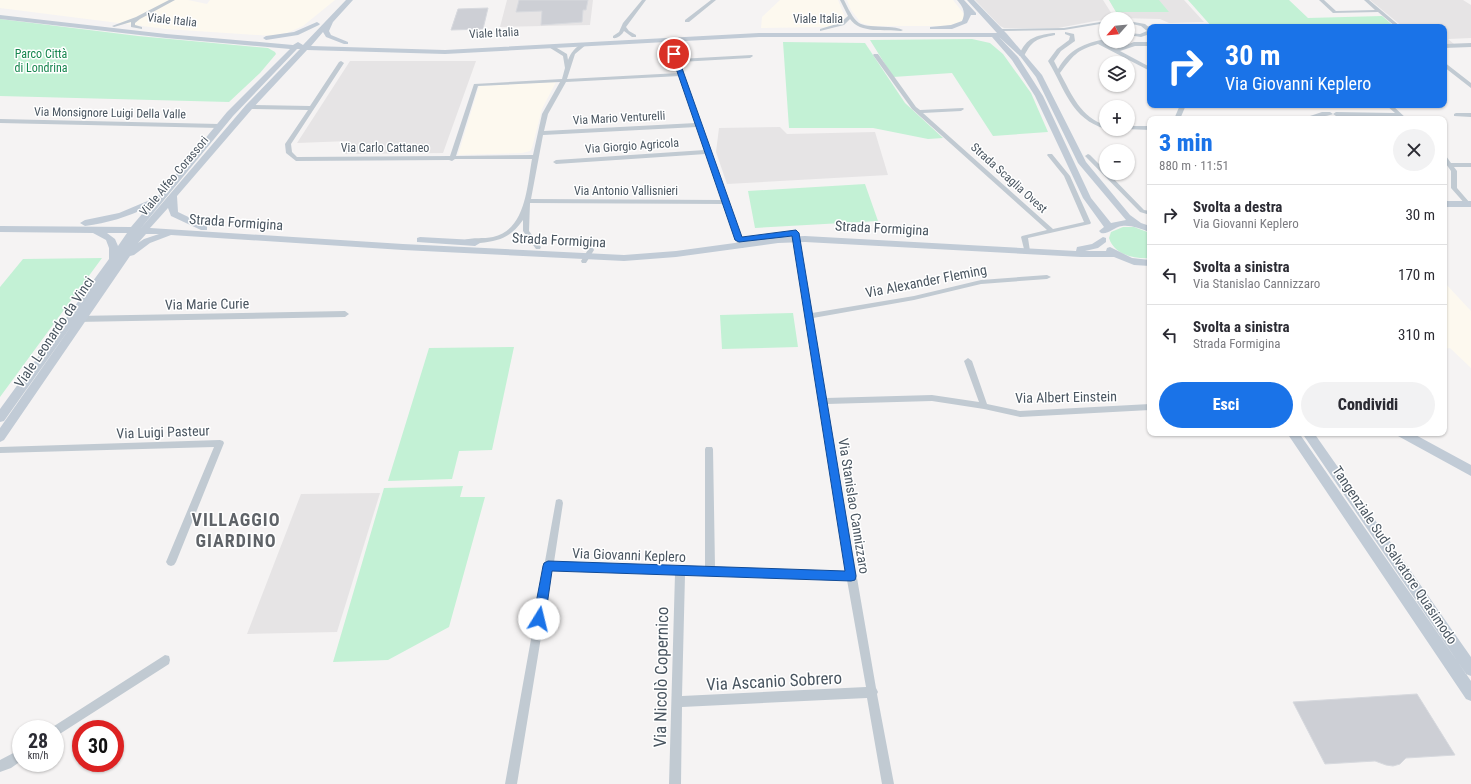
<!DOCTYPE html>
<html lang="it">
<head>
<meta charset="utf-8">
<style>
  :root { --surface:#fff; --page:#f2f2f3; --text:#2b2b33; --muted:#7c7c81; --line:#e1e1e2; --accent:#1a73e8 }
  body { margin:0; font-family:"Roboto Condensed",sans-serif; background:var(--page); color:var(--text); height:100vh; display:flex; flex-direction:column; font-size:15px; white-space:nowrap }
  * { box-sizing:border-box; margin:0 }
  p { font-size:13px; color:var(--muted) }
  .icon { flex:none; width:22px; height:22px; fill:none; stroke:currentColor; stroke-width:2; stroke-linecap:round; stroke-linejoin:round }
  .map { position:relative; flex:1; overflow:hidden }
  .side { position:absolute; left:1147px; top:116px; width:300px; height:320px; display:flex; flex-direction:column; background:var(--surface); border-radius:8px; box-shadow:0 1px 3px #0004 }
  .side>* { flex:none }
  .guide { position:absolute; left:1147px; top:24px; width:300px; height:84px; border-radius:8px; box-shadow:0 1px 3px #0004; background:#1a73e8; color:#fff; overflow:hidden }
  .needle { width:26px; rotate:243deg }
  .tools { position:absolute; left:1099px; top:12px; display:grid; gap:8px }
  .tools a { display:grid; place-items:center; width:36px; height:36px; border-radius:50%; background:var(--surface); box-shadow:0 1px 3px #0004; font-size:20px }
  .speed { position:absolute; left:12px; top:720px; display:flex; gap:8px; font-size:20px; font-weight:700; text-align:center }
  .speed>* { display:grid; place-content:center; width:52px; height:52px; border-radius:50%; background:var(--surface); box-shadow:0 1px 3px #0004; line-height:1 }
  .speed small { font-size:10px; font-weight:400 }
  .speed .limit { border:6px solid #d22; background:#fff; color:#111 }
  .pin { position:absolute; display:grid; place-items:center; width:34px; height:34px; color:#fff; margin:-17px; border:2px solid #fff; border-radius:50%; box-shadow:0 1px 4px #0007 }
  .me { position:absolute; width:44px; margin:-22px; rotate:9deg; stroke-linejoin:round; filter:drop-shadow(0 0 3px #0008) }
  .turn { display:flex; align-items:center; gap:14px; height:84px; padding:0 12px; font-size:18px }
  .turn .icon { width:52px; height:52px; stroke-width:2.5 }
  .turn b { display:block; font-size:28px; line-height:34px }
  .round { display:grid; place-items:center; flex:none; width:42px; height:42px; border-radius:21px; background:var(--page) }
  .summary { display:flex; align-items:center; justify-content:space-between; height:68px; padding:0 12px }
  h1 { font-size:24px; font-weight:800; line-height:30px; color:var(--accent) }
  .primary-button { display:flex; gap:8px; margin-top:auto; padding:8px 12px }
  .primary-button a { flex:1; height:46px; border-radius:24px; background:var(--accent); color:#fff; font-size:16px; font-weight:800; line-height:46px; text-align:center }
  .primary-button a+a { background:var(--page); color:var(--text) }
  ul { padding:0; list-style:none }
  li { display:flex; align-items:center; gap:12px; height:60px; padding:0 12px; border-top:1px solid var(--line) }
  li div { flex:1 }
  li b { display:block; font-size:15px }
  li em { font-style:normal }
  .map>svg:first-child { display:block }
  .commercial { fill:#fdf9ef }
  .education { fill:#e6e4e5 }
  .green { fill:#c3f1d5 }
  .building { fill:#cdcfd5; stroke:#d7d9de }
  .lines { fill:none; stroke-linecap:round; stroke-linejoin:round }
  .street { fill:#c1cad2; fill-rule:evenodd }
  .secondary { fill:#c1cbd6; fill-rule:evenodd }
  .route { fill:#1a73e8; stroke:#114b97 }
  .labels { text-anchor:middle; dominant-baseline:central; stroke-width:3; stroke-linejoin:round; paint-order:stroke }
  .far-street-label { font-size:12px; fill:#4a5661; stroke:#fff }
  .far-park-label { font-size:12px; fill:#17864f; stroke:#fff }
  .street-label { font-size:14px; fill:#4a5661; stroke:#fff }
  .near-street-label { font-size:17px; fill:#4a5661; stroke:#fff }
  .district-label { font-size:18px; font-weight:bold; letter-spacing:1px; fill:#5f6368; stroke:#fff }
</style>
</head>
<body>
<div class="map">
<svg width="1471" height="784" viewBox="0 0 1471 784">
  <rect width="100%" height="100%" fill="#f5f3f3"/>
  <path class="commercial" d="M0 0H188L207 4 210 0H335L303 26 287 33 273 36 166 29 0 8Z
    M780 0H838L845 17 842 22 830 27 761 28 762 17Z
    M847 0H953L964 14V18L960 23 946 26H872L861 23 851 10Z
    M556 82 542 109 532 148 530 151 522 153 458 155 479 86Z
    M1444 282 1471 311V368L1450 348 1444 349Z"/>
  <path class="education" d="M507 0H593L590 25 500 27Z
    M975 0H1103L1115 19 1095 21 1058 28H1004L1000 26Z
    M1109 0H1184L1204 22 1169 23 1160 19 1120 18Z
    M1370 0H1463L1471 5V38L1448 39 1454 44H1444V27H1403Z
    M350 61H476L443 153 345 154 349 141 297 143Z
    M780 127 787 134 875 132 888 175 727 184 716 152 719 128Z
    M380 493 337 632 247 634 301 494Z"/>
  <path class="green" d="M1109 0H1159L1169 12H1116Z
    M1188 0H1289L1308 18 1382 16 1395 27H1212Z
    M0 19 138 36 268 48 275 52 276 54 260 73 229 102 0 96Z
    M972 39 990 43 1003 54 1031 93 1048 132 993 136 952 73 893 77 870 40Z
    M783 42 865 43 905 103 943 138 928 139 873 128H789Z
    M865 184 878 221 755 228 748 191Z
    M1123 227H1134L1150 233V258C1135 259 1114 255 1109 238L1111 232Z
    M102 258 0 397V287L23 259Z
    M793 313 798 347 722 349 720 315Z
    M514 347 492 450 459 451 452 479 388 481 429 348Z
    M463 486 460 497H485L449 627 388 660 333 662 384 488Z"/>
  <path class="building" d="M519 0H588L586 10H583L582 22 541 25 542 11 516 12Z
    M488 8 483 29 451 30 458 9Z
    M1417 694 1455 755 1406 758 1400 764 1393 766 1386 765 1375 761 1325 764 1293 702Z"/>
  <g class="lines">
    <path class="street" d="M169 0H175L140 19 135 23V25L142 27V29L131 27V22L114 27 112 26 136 17Z
      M642 0H646L626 27 629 31 636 35V37H632L624 31C622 35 617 39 613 38V36L619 32 623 23Z
      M711 0H716L689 22H685V20Z
      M840 0H844C858 29 859 25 888 27 893 27 899 28 903 30L901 31C885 29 860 34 850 19L844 25 820 31V29L840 23 848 16Z
      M1319 0H1324L1336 11 1375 10 1364 0H1369L1401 27H1396L1378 12 1333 13Z
      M1106 21V23L1064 30 1000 31 998 30 1000 29 1064 28Z
      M1128 21 1145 24 1150 28V34L1141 37 1128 35V33L1140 34 1147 31 1141 26 1128 23Z
      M1065 32 1074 34 1075 41 1061 51 1054 61 1058 69C1069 49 1085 43 1106 39V41H1109L1104 43 1116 49 1134 42H1150V46H1135L1120 51 1150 67V71L1098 44C1076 50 1073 56 1060 73 1072 95 1081 118 1106 125V129C1071 119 1065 89 1048 61L1057 49 1069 40 1070 36 1065 34Z
      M1053 33H1055V35C1037 39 1033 39 1024 56H1020L1019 55C1027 37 1035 36 1053 33Z
      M582 43 587 44 575 54 567 79 679 73 669 46 672 44 675 46 679 59 752 55 753 56 750 58 680 62 744 246 743 248H741L738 246 723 204 530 203 529 231 541 247 540 249H536L523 231V220C511 237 500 241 480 243 474 243 469 243 464 243L463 241C468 237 485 239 493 237 526 230 527 186 532 159H455L452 161 449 160 296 161 286 153 285 144 308 110 249 109 246 107 249 105 310 106 339 62 341 61 344 63 291 144 292 152 297 157 450 156 474 84 562 79 565 68 563 56 547 46 552 45 567 54 568 60C571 52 575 48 582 43ZM680 76 696 123 544 131 548 114 566 82ZM560 82 542 114 533 155 456 156 478 86ZM697 127 705 150 556 160 553 162 556 164 706 154 722 200 531 199 543 135Z
      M1471 43V47L1444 48V44Z
      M874 54H878L916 107 920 110 963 108 964 109 961 111 923 113 1053 229 1084 222 1064 176 1047 155 1048 154H1052L1070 176 1091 223 1090 224 1028 238 1030 251 1027 253H1025L1021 237 1022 236 1047 230 912 109 873 55Z
      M1444 62 1471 83V88L1444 67Z
      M1180 105H1186L1180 119H1174Z
      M1386 105H1392L1407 119H1401L1398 117 1336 116 1333 114 1336 112 1395 113Z
      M1322 112H1330L1333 114C1329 116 1307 119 1301 119Z
      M1456 113H1471V117L1454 116V114Z
      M0 119 219 124 222 126 219 128 0 123Z
      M1128 126H1150V130L1126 129H1128Z
      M1088 154 1090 155 1106 171V173H1108L1144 210 1150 211V215L1140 212 1086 157 1085 156Z
      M1444 155 1446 156 1451 163H1471V167H1454L1457 171V188L1470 203V205H1466L1451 188V171L1444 161Z
      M795 231 798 233 812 313 914 296 981 280 1047 275 1051 277 1047 279 981 284 914 300 813 318 826 398 932 395 979 402 964 361 968 358 972 361 987 404 1020 411 1150 404V410L1020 417 984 409 932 401 827 404 876 688 878 692 877 694 894 784H882L867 698 682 707 681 784H669L675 574 552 570 517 784H505L556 500 559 499 562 500 563 503 554 562 705 567V449L706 447H712L713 449 715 567 846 572 792 233ZM685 575 847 580 866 687 682 696Z
      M589 248H593L594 250 586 263H582L581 261Z
      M345 311 349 314 345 317 76 322 72 319 76 316Z
      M220 440 223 441 224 443 176 562 174 565 171 566 168 565 166 562 214 447 0 453V447Z
      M165 655 169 656 170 660 169 664 55 737V729L51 728Z
      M21 749V761L11 768 0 772V760Z"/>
    <path class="secondary" d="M346 0H353L333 22 329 31 331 35 348 42V44H344L326 37 323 32 311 46 445 50 759 33H997L967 0H974L1007 34 1042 75 1086 162 1130 215 1141 223 1150 226V232C1140 229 1132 225 1122 226 1114 227 1108 235 1101 233L1099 231 1104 227 1083 198 1035 96 1012 60 992 37H759L445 54 307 50 252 109 177 196 178 212 207 226V230H201L171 216 168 208 150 228 403 244 624 255 676 251 778 237 805 236 1076 251 1077 247 1092 244 1103 237 1106 238V242L1098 248 1085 251H1106L1107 248 1110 247 1132 258 1150 260V266L1134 265 1114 257H1081L805 242 778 243 676 257 624 261 403 250 171 235 150 243 134 255 130 256 4 440 0 442V428L72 325 4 421 0 422V409L109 259V248L106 240 93 233 0 232V226L131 227 148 207C128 217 107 223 85 226L80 223 85 220 119 213 157 197 227 112 290 49 166 38 0 19V15L166 34 293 45 298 42 303 45ZM999 37 1020 56 1036 77 1078 163 1126 220 1111 223 1091 198 1043 96 1018 57ZM297 49H300L246 105 141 228 233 116ZM107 233H127L118 246 115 239ZM146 234H159L144 239 138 243Z
      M957 0H964L976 13V15H971L967 23 952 29H930V27L951 25 962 21C966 12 963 7 957 0Z
      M317 22 320 24 319 25 298 35 266 40 263 38 266 36 294 32Z
      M1444 201H1471V207H1444Z
      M420 237 475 240 480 243 475 246 417 242V238Z
      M1287 433H1299L1471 681V701L1466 699Z
      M1302 433H1314L1471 657V676L1466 674Z
      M1396 433H1412L1471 465V476L1398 436Z"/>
  </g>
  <path class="route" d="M674 52 677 54 742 237 796 230 799 233 856 576 855 580 851 581 552 571 545 619 543 623 539 624 535 623 533 619 543 566 544 563 548 561 845 571 792 236 739 242 735 240 671 54Z"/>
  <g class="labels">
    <g class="far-street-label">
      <text x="818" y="19">Viale Italia</text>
      <text transform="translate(172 20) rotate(6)">Viale Italia</text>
      <text transform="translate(494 33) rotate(-3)">Viale Italia</text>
      <text transform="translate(110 113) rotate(1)">Via Monsignore Luigi Della Valle</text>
      <text transform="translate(619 118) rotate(-3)">Via Mario Venturelli</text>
      <text transform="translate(632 146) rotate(-4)">Via Giorgio Agricola</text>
      <text x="385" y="148">Via Carlo Cattaneo</text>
      <text transform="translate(174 176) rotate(-50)">Viale Alfeo Corassori</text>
      <text transform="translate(1009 178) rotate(42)">Strada Scaglia Ovest</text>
      <text x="626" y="191">Via Antonio Vallisnieri</text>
    </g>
    <g class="far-park-label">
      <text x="41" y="54">Parco Città<tspan x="41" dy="14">di Londrina</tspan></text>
    </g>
    <g class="street-label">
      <text transform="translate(236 222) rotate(4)">Strada Formigina</text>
      <text transform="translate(882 228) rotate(3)">Strada Formigina</text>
      <text transform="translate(559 240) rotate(3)">Strada Formigina</text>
      <text transform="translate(926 281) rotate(-11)">Via Alexander Fleming</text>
      <text transform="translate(207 304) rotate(-1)">Via Marie Curie</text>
      <text transform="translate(54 332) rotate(-56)">Viale Leonardo da Vinci</text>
      <text transform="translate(1066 397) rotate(-1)">Via Albert Einstein</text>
      <text transform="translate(163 432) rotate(-2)">Via Luigi Pasteur</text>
      <text transform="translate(854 506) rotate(81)">Via Stanislao Cannizzaro</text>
      <text transform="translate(629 555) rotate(2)">Via Giovanni Keplero</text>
      <text transform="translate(1395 555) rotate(56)">Tangenziale Sud Salvatore Quasimodo</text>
    </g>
    <g class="near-street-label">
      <text transform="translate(661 677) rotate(-89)">Via Nicolò Copernico</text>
      <text transform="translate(774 681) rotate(-3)">Via Ascanio Sobrero</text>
    </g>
    <g class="district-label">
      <text x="236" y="519">VILLAGGIO<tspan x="236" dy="21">GIARDINO</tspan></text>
    </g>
  </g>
</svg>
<div class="tools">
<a><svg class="needle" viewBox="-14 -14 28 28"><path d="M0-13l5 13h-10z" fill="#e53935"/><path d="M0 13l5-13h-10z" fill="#7c7c81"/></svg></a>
<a><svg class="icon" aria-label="layers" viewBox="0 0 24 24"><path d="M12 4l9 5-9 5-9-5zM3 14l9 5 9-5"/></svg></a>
<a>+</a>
<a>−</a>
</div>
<div class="speed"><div>28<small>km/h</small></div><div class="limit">30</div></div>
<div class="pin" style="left:674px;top:54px;background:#d93025"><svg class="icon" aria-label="arrive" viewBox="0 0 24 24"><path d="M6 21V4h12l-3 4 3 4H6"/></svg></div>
<svg class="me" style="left:539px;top:619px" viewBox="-20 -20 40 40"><circle r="19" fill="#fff"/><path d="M0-13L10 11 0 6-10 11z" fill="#1a73e8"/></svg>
<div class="guide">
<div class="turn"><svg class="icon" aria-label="right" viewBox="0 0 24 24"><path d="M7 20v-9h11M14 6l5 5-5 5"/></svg><div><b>30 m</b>Via Giovanni Keplero</div></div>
</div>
<section class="side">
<div class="summary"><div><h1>3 min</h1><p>880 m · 11:51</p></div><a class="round"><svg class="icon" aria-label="close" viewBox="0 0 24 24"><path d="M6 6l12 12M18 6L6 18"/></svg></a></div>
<ul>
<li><svg class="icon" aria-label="right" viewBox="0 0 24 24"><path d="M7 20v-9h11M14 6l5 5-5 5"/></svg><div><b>Svolta a destra</b><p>Via Giovanni Keplero</p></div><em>30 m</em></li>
<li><svg class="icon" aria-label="left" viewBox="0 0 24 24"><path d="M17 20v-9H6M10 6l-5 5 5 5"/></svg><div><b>Svolta a sinistra</b><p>Via Stanislao Cannizzaro</p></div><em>170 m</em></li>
<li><svg class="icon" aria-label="left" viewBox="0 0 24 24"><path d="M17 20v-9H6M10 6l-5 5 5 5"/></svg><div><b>Svolta a sinistra</b><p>Strada Formigina</p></div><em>310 m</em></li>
</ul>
<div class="primary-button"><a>Esci</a><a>Condividi</a></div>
</section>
</div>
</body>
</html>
